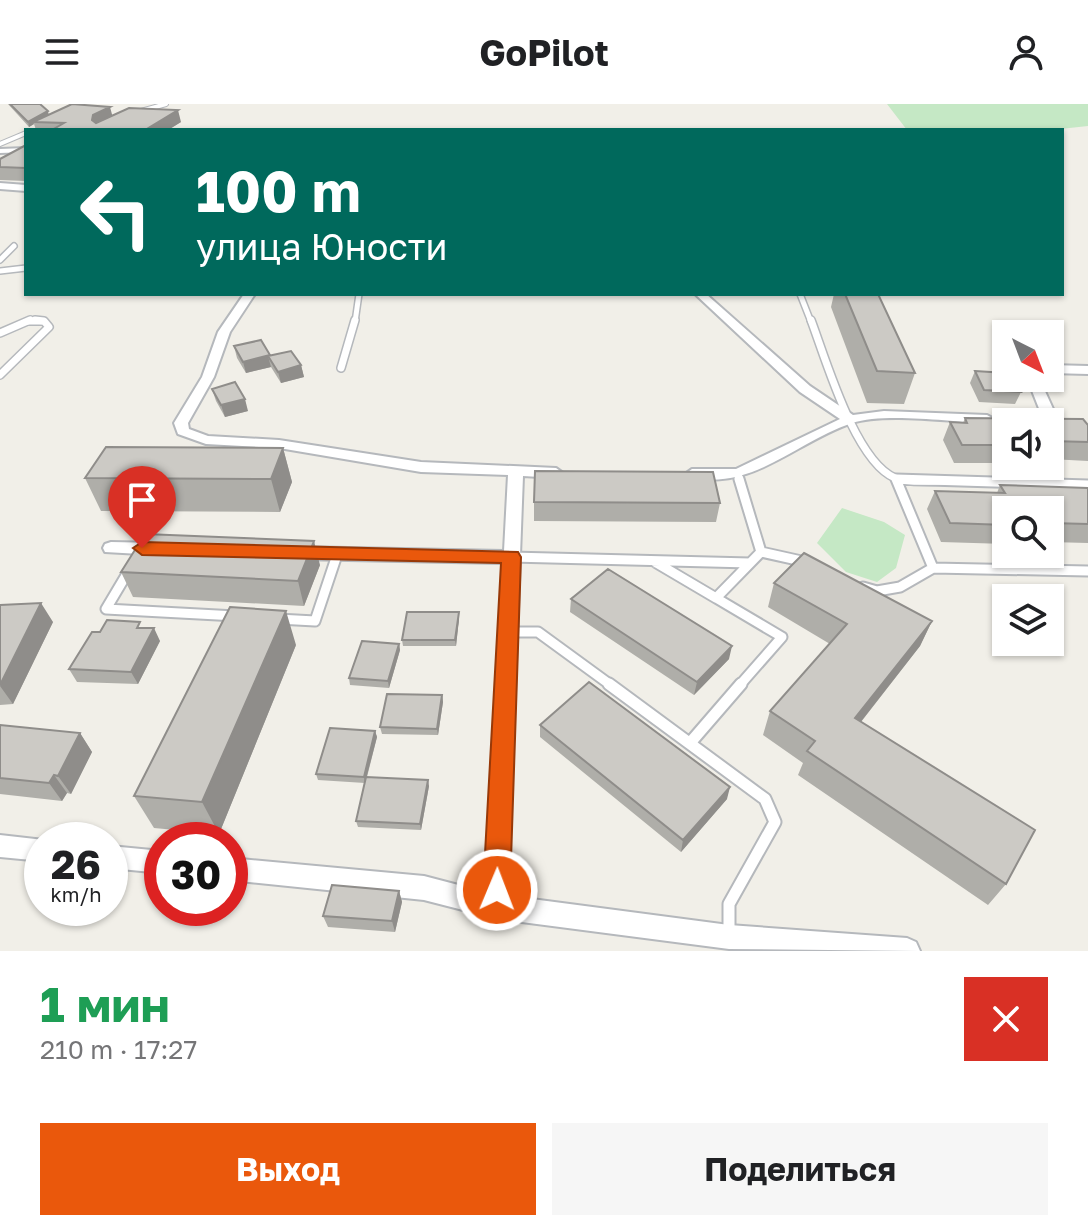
<!DOCTYPE html>
<html lang="ru">
<head>
<meta charset="utf-8">
<style>
  :root { --surface:#fff; --page:#f6f6f6; --text:#202124; --muted:#757577; --accent:#ea580c }
  body { margin:0; font-family:"Golos Text",sans-serif; background:var(--page); color:var(--text); height:100vh; display:flex; flex-direction:column; font-size:30px; white-space:nowrap }
  * { box-sizing:border-box; margin:0 }
  p { font-size:26px; color:var(--muted) }
  .icon { flex:none; width:44px; height:44px; fill:none; stroke:currentColor; stroke-width:2; stroke-linecap:round; stroke-linejoin:round }
  .map { position:relative; height:847px; overflow:hidden }
  .details { display:flex; flex-direction:column; background:var(--surface); flex:1 }
  .details>* { flex:none }
  .guide { position:absolute; left:24px; top:24px; width:1040px; height:168px; border-radius:0px; box-shadow:0 2px 6px #0004; background:#00695c; color:#fff; overflow:hidden }
  .needle { width:52px; rotate:138deg }
  .buttons { position:absolute; left:992px; top:216px; display:grid; gap:16px }
  .buttons a { display:grid; place-items:center; width:72px; height:72px; border-radius:0px; background:var(--surface); box-shadow:0 2px 6px #0004; font-size:40px }
  .speed { position:absolute; left:24px; top:718px; display:flex; gap:16px; font-size:40px; font-weight:700; text-align:center }
  .speed>* { display:grid; place-content:center; width:104px; height:104px; border-radius:50%; background:var(--surface); box-shadow:0 2px 6px #0004; line-height:1 }
  .speed small { font-size:20px; font-weight:400 }
  .speed .limit { border:12px solid #d22; background:#fff; color:#111 }
  .pin { position:absolute; display:grid; place-items:center; width:68px; height:68px; color:#fff; margin:-82px -34px; border-radius:50% 50% 50% 0; rotate:-45deg; box-shadow:0 0 8px #0007 }
  .pin .icon { rotate:45deg }
  .me { position:absolute; width:88px; margin:-44px; rotate:1deg; stroke-linejoin:round; filter:drop-shadow(0 0 6px #0008) }
  .turn { display:flex; align-items:center; gap:28px; height:168px; padding:0 40px; font-size:36px }
  .turn .icon { width:104px; height:104px; stroke-width:2.5 }
  .turn b { display:block; font-size:56px; line-height:68px }
  .round { display:grid; place-items:center; flex:none; width:84px; height:84px; border-radius:0px; background:var(--page) }
  .overview { display:flex; align-items:center; justify-content:space-between; height:136px; padding:0 40px }
  h1 { font-size:48px; font-weight:700; line-height:60px; color:#1e9e55 }
  .primary-button { display:flex; gap:16px; margin-top:auto; padding:16px 40px }
  .primary-button a { flex:1; height:92px; border-radius:0px; background:var(--accent); color:#fff; font-size:32px; font-weight:700; line-height:92px; text-align:center }
  .primary-button a+a { background:var(--page); color:var(--text) }
  header { display:flex; justify-content:space-between; align-items:center; height:104px; padding:0 40px; background:var(--surface); font-size:36px; font-weight:700 }
  .map>svg:first-child { display:block }
  .green { fill:#c5e8c5 }
  .lines { fill:none; stroke-linecap:round; stroke-linejoin:round }
  .lane-far4-casing { stroke:#b5b8bc; stroke-width:6 }
  .lane-far3-casing { stroke:#b5b8bc; stroke-width:8 }
  .lane-far2-casing { stroke:#b5b8bc; stroke-width:10 }
  .lane-far1-casing { stroke:#b5b8bc; stroke-width:13 }
  .lane-casing { stroke:#b5b8bc; stroke-width:15 }
  .street-casing { stroke:#b5b8bc; stroke-width:4 }
  .lane-far4 { stroke:#fff; stroke-width:4 }
  .lane-far3 { stroke:#fff; stroke-width:5 }
  .lane-far2 { stroke:#fff; stroke-width:7 }
  .lane-far1 { stroke:#fff; stroke-width:9 }
  .lane { stroke:#fff; stroke-width:11 }
  .street { fill:#fff; fill-rule:evenodd }
  .wall { fill:#afaea9 }
  .shaded-wall { fill:#8f8d8a }
  .building { fill:#cccac5; stroke:#8f8d8a; stroke-width:2 }
  .route { fill:#ea580c; stroke:#983908; stroke-width:2 }
</style>
</head>
<body>
<header><svg class="icon" aria-label="menu" viewBox="0 0 24 24"><path d="M4 6h16M4 12h16M4 18h16"/></svg>GoPilot<svg class="icon" aria-label="person" viewBox="0 0 24 24"><circle cx="12" cy="8" r="4"/><path d="M4 21q1-7 8-7t8 7"/></svg></header>
<div class="map">
<svg width="1088" height="847" viewBox="0 0 1088 847">
  <rect width="100%" height="100%" fill="#f1efe8"/>
  <path class="green" d="M887 0H1088V22L1051 26H907Z
    M842 404 884 418 905 431 896 464 877 478 846 468 817 439Z"/>
  <g class="lines">
    <g class="lane-far4-casing">
      <path id="lane-far4" d="M141 7 166 0
        M0 40 26 29"/>
    </g>
    <g class="lane-far3-casing">
      <path id="lane-far3" d="M0 156 14 142
        M0 167 26 164
        M800 190 811 218
        M26 218H45
        M355 218 359 190"/>
    </g>
    <g class="lane-far2-casing">
      <path id="lane-far2" d="M811 216C826 256 855 357 895 374 908 380 942 376 958 377
        M0 229 30 216
        M341 264 355 216
        M0 271 49 223 44 217 35 216
        M738 370 740 377"/>
    </g>
    <g class="lane-far1-casing">
      <path id="lane-far1" d="M896 375 1088 381
        M896 375 933 464
        M761 448 806 458
        M511 453 750 459
        M655 458 716 494
        M128 468 106 505 236 512
        M863 483 877 487 900 483 933 464 1088 467
        M278 515 315 517 337 451
        M508 528H538L612 582
        M739 582 782 533 716 494 761 448 739 375"/>
    </g>
    <g class="lane-casing">
      <path id="lane" d="M609 580 765 695 775 718 729 800V832
        M690 639 741 580"/>
    </g>
    <g class="street-casing">
      <path id="street" d="M26 44V48L0 49V45Z
        M0 79 26 81V87L0 85Z
        M244 190H255L230 228 214 273 188 319 189 325 208 332 279 336 421 358 556 364 563 369 556 374 523 372 508 769 509 792 729 821 907 834 916 838 920 847 729 845 498 815 424 796 230 776V754L424 772 485 788 503 459 297 455 289 449 297 443 504 447 508 371 421 368 279 344 206 340 178 330 174 319 202 273 218 228Z
        M695 190H706L810 282 853 311 884 307 987 311 994 315 987 319C951 318 885 308 852 319 795 338 753 388 687 373L685 370 692 365H736L840 315 800 288Z
        M1050 261 1088 262V270L1050 269Z
        M1027 274H1039L1054 307 1050 317H1015L1017 314 1039 311 1040 307Z
        M111 438 158 439 166 445 158 451 105 448 103 444 105 440Z
        M0 731 44 736H42V757L0 753Z
        M110 742 162 747V769L110 764Z"/>
    </g>
    <use href="#lane-far4" class="lane-far4"/>
    <use href="#lane-far3" class="lane-far3"/>
    <use href="#lane-far2" class="lane-far2"/>
    <use href="#lane-far1" class="lane-far1"/>
    <use href="#lane" class="lane"/>
    <use href="#street" class="street"/>
  </g>
  <path class="wall" d="M8 0H40L49 11 112 12 181 18 168 26H36L34 20 29 23Z
    M26 41V77L0 76V55Z
    M834 190H878L915 269 904 300 867 299 831 203Z
    M234 242 301 261 304 273 281 279 271 263 246 269 237 254Z
    M975 267 1021 288 1015 300 979 298 970 279Z
    M212 285 248 307 225 313 216 297Z
    M965 314 1083 315 1088 321V357L1050 355V318H1006V359H954L943 336 950 318 963 319Z
    M283 344 292 378 280 408 101 407 85 374Z
    M1000 381 1088 384V439L1050 438V406H1006V440L941 438 927 405 935 387 997 389Z
    M534 398 720 399 716 418 534 417Z
    M320 461 304 502 133 493 121 468Z
    M774 479 932 517 920 542 861 618 1006 780 988 801 798 671 803 659 763 631 770 607 830 540 768 503Z
    M571 495 729 555 694 591 570 508Z
    M0 501 53 518 13 600 0 601Z
    M459 515 456 542H403L402 536Z
    M143 524 160 537 138 580 77 578 69 565 100 528Z
    M399 540 400 546 389 584 350 581 349 574Z
    M296 541 219 730 154 724 134 692Z
    M442 591 443 598 438 631 382 630 380 623Z
    M0 621 80 629 92 648 71 690 67 689 62 697 0 690Z
    M540 621 727 695 681 748 540 633Z
    M375 627 377 633 367 673 429 682 421 726 358 723 356 717 365 679 318 676 316 670Z
    M399 787 402 798 395 828 328 823 323 812Z"/>
  <path class="shaded-wall" d="M110 3 113 14 97 23 92 16 93 11Z
    M178 6 181 18 168 26H145Z
    M48 7 49 12 33 18 34 20 29 23 28 18Z
    M270 251 272 258 268 252 271 263 246 269 243 258Z
    M301 261 304 273 281 279 278 268Z
    M245 295 248 307 225 313 221 301Z
    M283 344 292 378 280 408 271 375Z
    M314 437 320 461 304 502 298 477Z
    M41 499 53 518 13 600 0 582Z
    M286 507 296 541 219 730 202 698Z
    M459 508V515L456 542 455 536Z
    M932 517 920 542 845 638 855 614Z
    M154 524 160 537 138 580 131 568Z
    M399 540 400 546 389 584 388 577Z
    M732 542 729 555 694 591 697 578Z
    M442 591 443 598 438 631 437 625Z
    M375 627 377 633 365 679 364 673Z
    M80 629 92 648 71 690 58 672Z
    M54 671 67 689 62 697 49 679Z
    M428 676 429 682 421 726 420 720Z
    M730 683 727 695 681 748 683 736Z
    M399 787 402 798 395 828 392 817Z"/>
  <path class="building" d="M10 0H40L48 7 28 18Z
    M72 0 110 3 93 11 92 16 96 19 129 4 178 6 145 26H52L64 19 33 18Z
    M26 41V64L0 63V55Z
    M845 190H878L915 269 877 267Z
    M261 236 270 251 243 258 234 242Z
    M291 247 301 261 278 268 268 252Z
    M975 267 1006 269V274H1013L1021 288 984 286Z
    M235 278 245 295 221 301 212 285Z
    M965 314 1083 315 1088 321V338L1050 337V318H1006V341H962L950 318 967 319Z
    M106 343 283 344 271 375 85 374Z
    M535 367 713 368 720 399 534 398Z
    M1000 381 1088 384V420L1050 419V406H1006V421L950 419 935 387 1005 389Z
    M145 430 314 437 298 477 121 468Z
    M804 449 932 517 855 614 1035 726 1006 780 807 647 815 637 770 607 847 520 774 479Z
    M608 465 732 542 697 578 571 495Z
    M41 499 0 581V501Z
    M230 503 286 507 202 698 134 692Z
    M407 508H459L455 536H402Z
    M107 516 140 518 137 524H154L131 568 69 565 92 528H100Z
    M362 537 399 540 388 577 349 574Z
    M589 578 730 683 683 736 540 621Z
    M387 590 442 591 437 625 380 623Z
    M0 621 80 629 58 672 54 671 49 679 0 674Z
    M330 624 375 627 364 673 316 670Z
    M366 673 428 676 420 720 356 717Z
    M332 781 399 787 392 817 323 812Z"/>
  <path class="route" d="M142 438 518 448 521 453 510 786 506 795 497 799 487 795 483 786 501 459 142 451 133 444Z"/>
</svg>
<div class="buttons">
<a><svg class="needle" viewBox="-14 -14 28 28"><path d="M0-13l5 13h-10z" fill="#e53935"/><path d="M0 13l5-13h-10z" fill="#757577"/></svg></a>
<a><svg class="icon" aria-label="sound" viewBox="0 0 24 24"><path d="M4 9h4l5-4v14l-5-4H4zM17 9q2 3 0 6"/></svg></a>
<a><svg class="icon" aria-label="search" viewBox="0 0 24 24"><circle cx="10" cy="10" r="6"/><path d="M15 15l6 6"/></svg></a>
<a><svg class="icon" aria-label="layers" viewBox="0 0 24 24"><path d="M12 4l9 5-9 5-9-5zM3 14l9 5 9-5"/></svg></a>
</div>
<div class="speed"><div>26<small>km/h</small></div><div class="limit">30</div></div>
<div class="pin" style="left:142px;top:444px;background:#d93025"><svg class="icon" aria-label="arrive" viewBox="0 0 24 24"><path d="M6 21V4h12l-3 4 3 4H6"/></svg></div>
<svg class="me" style="left:497px;top:786px" viewBox="-20 -20 40 40"><circle r="17" fill="#ea580c" stroke="#fff" stroke-width="3"/><path d="M0-11L8 9 0 5-8 9z" fill="#fff"/></svg>
<div class="guide">
<div class="turn"><svg class="icon" aria-label="left" viewBox="0 0 24 24"><path d="M17 20v-9H6M10 6l-5 5 5 5"/></svg><div><b>100 m</b>улица Юности</div></div>
</div>
</div>
<section class="details">
<div class="overview"><div><h1>1 мин</h1><p>210 m · 17:27</p></div><a class="round" style="background:#d93025;color:#fff"><svg class="icon" aria-label="close" viewBox="0 0 24 24"><path d="M6 6l12 12M18 6L6 18"/></svg></a></div>
<div class="primary-button"><a>Выход</a><a>Поделиться</a></div>
</section>
</body>
</html>
